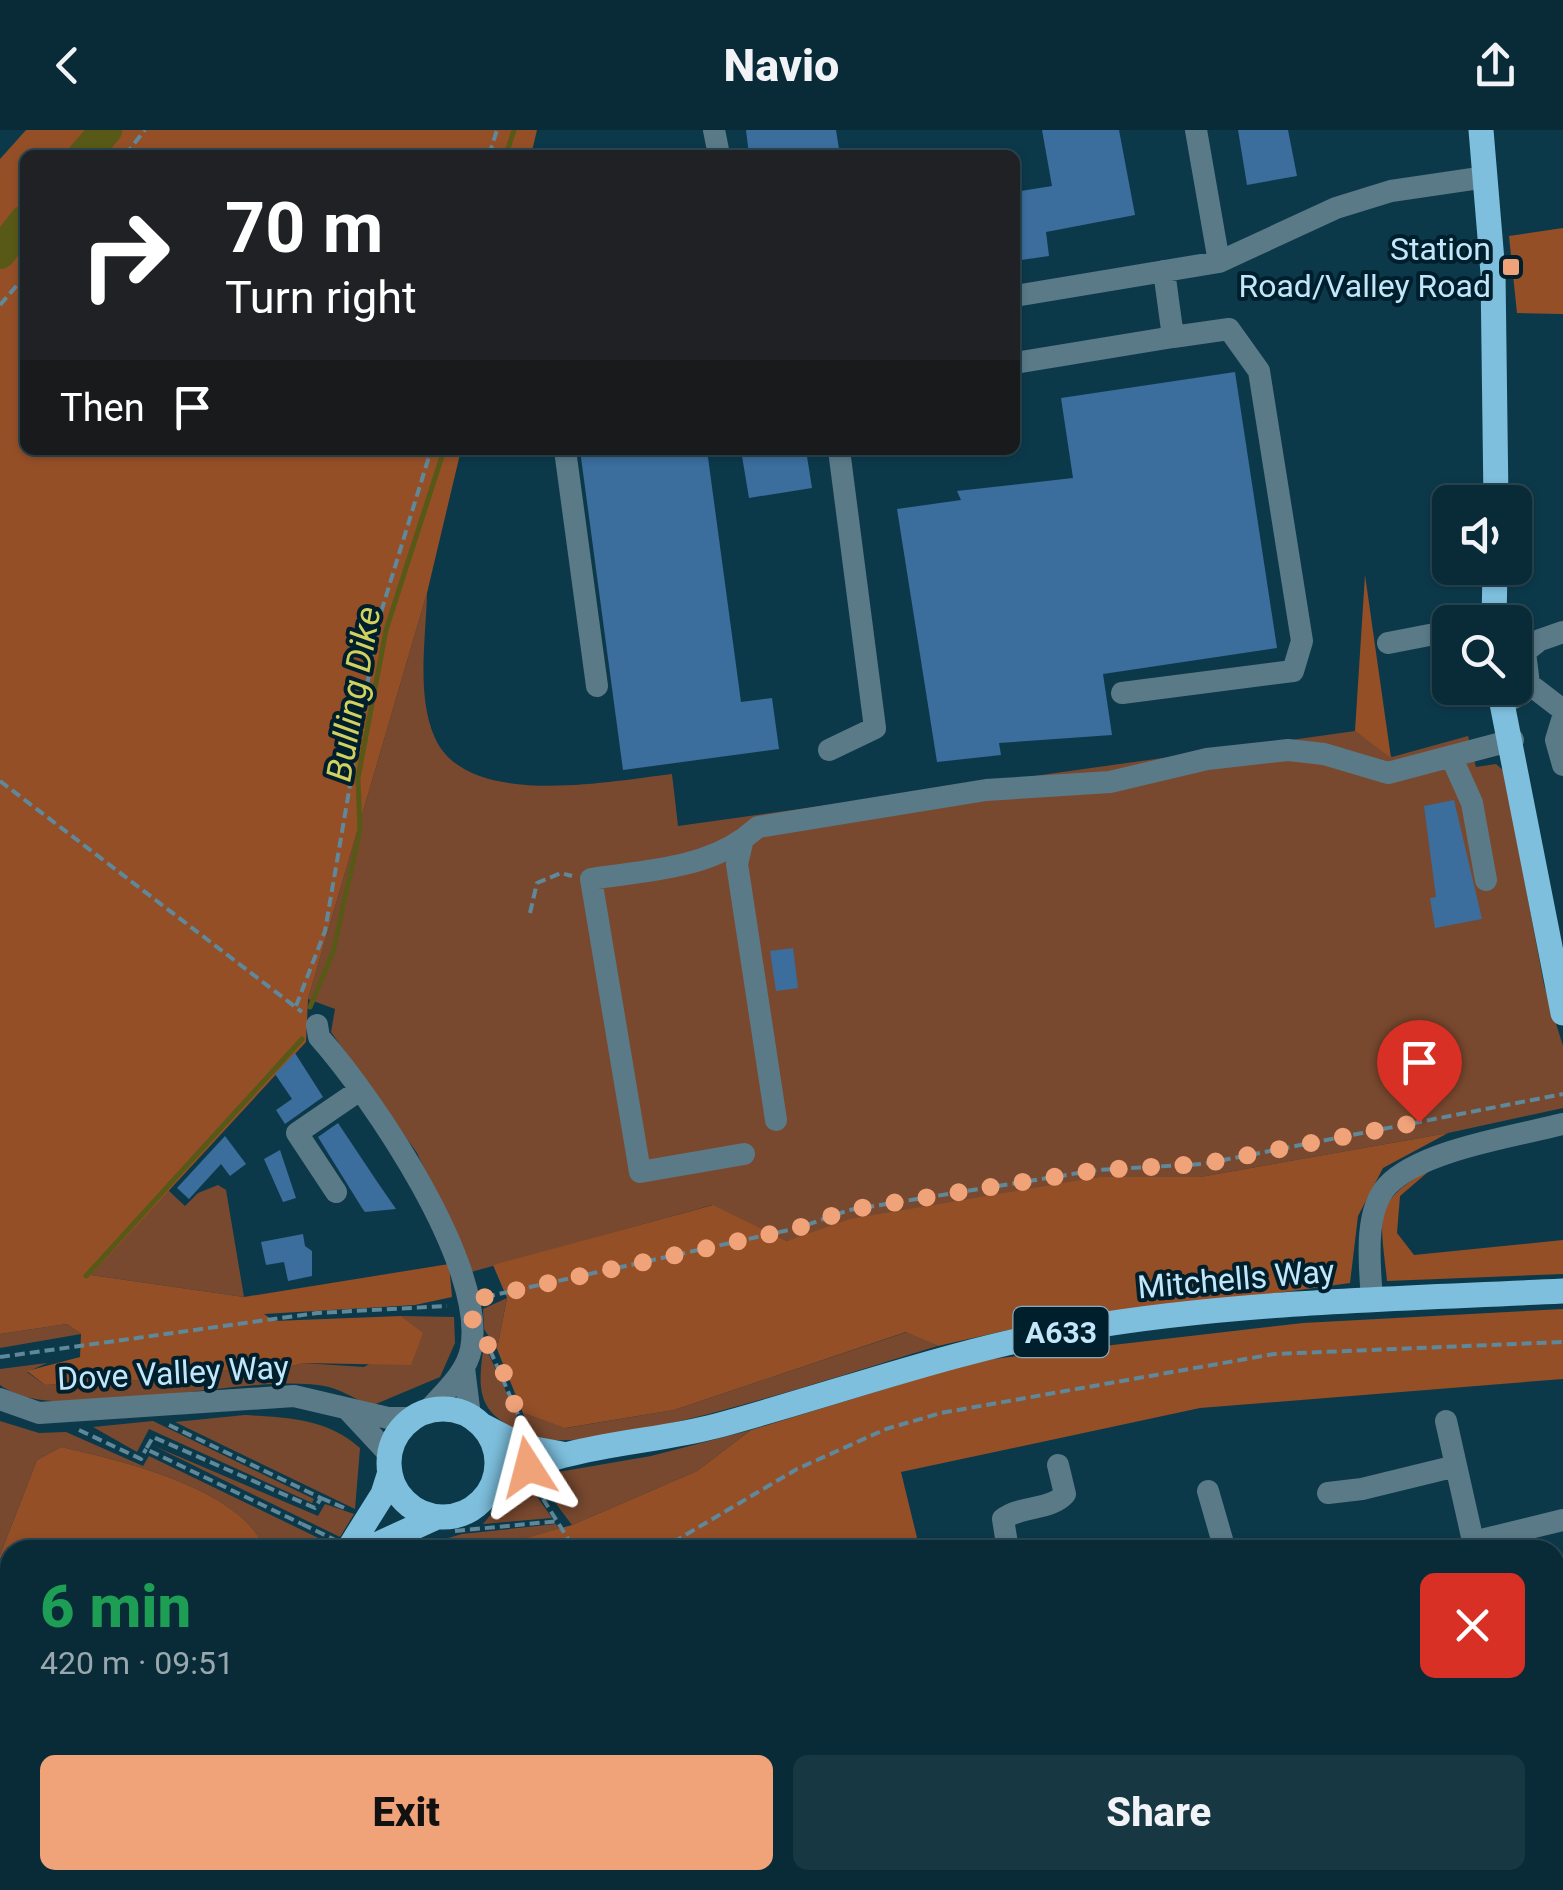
<!DOCTYPE html>
<html lang="en">
<head>
<meta charset="utf-8">
<style>
  :root { --surface:#092b38; --page:#173743; --text:#f1f3f6; --muted:#99a7ae; --line:#294753; --accent:#f0a279 }
  body { margin:0; font-family:Roboto,sans-serif; background:var(--page); color:var(--text); height:100vh; display:flex; flex-direction:column; font-size:38px; white-space:nowrap }
  * { box-sizing:border-box; margin:0 }
  p { font-size:32px; color:var(--muted) }
  .icon { flex:none; width:55px; height:55px; fill:none; stroke:currentColor; stroke-width:2; stroke-linecap:round; stroke-linejoin:round }
  .map { position:relative; flex:1; overflow:hidden }
  .drawer { position:absolute; left:0px; top:1410px; width:1565px; height:350px; display:flex; flex-direction:column; background:var(--surface); border-radius:30px 30px 0 0; box-shadow:0 2px 8px #0004,0 0 0 2px var(--line) }
  .drawer>* { flex:none }
  .guide { position:absolute; left:20px; top:20px; width:1000px; height:305px; border-radius:15px; box-shadow:0 2px 8px #0004,0 0 0 2px var(--line); background:#202124; color:#fff; overflow:hidden }
  .buttons { position:absolute; left:1432px; top:355px; display:grid; gap:20px }
  .buttons a { display:grid; place-items:center; width:100px; height:100px; border-radius:15px; background:var(--surface); box-shadow:0 2px 8px #0004,0 0 0 2px var(--line); font-size:50px }
  .pin { position:absolute; display:grid; place-items:center; width:85px; height:85px; color:#fff; margin:-102px -42px; border-radius:50% 50% 50% 0; rotate:-45deg; box-shadow:0 0 10px #0007 }
  .pin .icon { rotate:45deg }
  .me { position:absolute; width:110px; margin:-55px; rotate:351deg; stroke-linejoin:round; filter:drop-shadow(0 0 8px #0008) }
  .turn { display:flex; align-items:center; gap:35px; height:210px; padding:0 40px; font-size:45px }
  .turn .icon { width:130px; height:130px; stroke-width:2.5 }
  .turn b { display:block; font-size:70px; line-height:85px }
  .then { display:flex; align-items:center; height:95px; padding:0 40px; background:#0003; gap:20px; font-size:38px }
  .round { display:grid; place-items:center; flex:none; width:105px; height:105px; border-radius:15px; background:var(--page) }
  .overview { display:flex; align-items:center; justify-content:space-between; height:170px; padding:0 40px }
  h1 { font-size:60px; font-weight:800; line-height:75px; color:#1e9e55 }
  .cta { display:flex; gap:20px; margin-top:auto; padding:20px 40px }
  .cta a { flex:1; height:115px; border-radius:15px; background:var(--accent); color:#111; font-size:40px; font-weight:800; line-height:115px; text-align:center }
  .cta a+a { background:var(--page); color:var(--text) }
  header { display:flex; justify-content:space-between; align-items:center; height:130px; padding:0 40px; background:var(--surface); font-size:45px; font-weight:800 }
  .map>svg:first-child { display:block }
  .green { fill:#79492f }
  .forest { fill:#944f27 }
  .lines { fill:none; stroke-linecap:round; stroke-linejoin:round }
  .stream { stroke:#595917; stroke-width:5 }
  .river { stroke:#595917; stroke-width:32 }
  .building { fill:#3b6d9d }
  .path { stroke:#5f889a; stroke-width:4; stroke-dasharray:10 5; stroke-linecap:butt }
  .minor { stroke:#5b7a88; stroke-width:22 }
  .major { stroke:#7dbfdd; stroke-width:25 }
  .path-bridge { stroke:#5f889a; stroke-width:4; stroke-dasharray:10 5; stroke-linecap:butt }
  .route { stroke:#f0a279; stroke-width:18; stroke-dasharray:0 32.4 }
  .poi-dot { fill:#f0a279; stroke:#001f2c; stroke-width:4 }
  .labels { text-anchor:middle; dominant-baseline:central; stroke-width:8; stroke-linejoin:round; paint-order:stroke }
  .shield { fill:#001f2c; stroke:#88abbc; stroke-width:2.5 }
  .shield-label { font-size:30px; font-weight:bold; fill:#c2e7fa }
  .poi-label { font-size:32px; fill:#c2e7fa; stroke:#001f2c; text-anchor:end }
  .street-label { font-size:32px; fill:#c2e7fa; stroke:#001f2c }
  .water-label { font-size:35px; font-style:italic; fill:#d2d15f; stroke:#001f2c }
</style>
</head>
<body>
<header><svg class="icon" aria-label="back" viewBox="0 0 24 24"><path d="M15 5l-7 7 7 7"/></svg>Navio<svg class="icon" aria-label="share" viewBox="0 0 24 24"><path d="M12 15V3M7 8l5-5 5 5M5 13v7h14v-7"/></svg></header>
<div class="map">
<svg width="1563" height="1760" viewBox="0 0 1563 1760">
  <rect width="100%" height="100%" fill="#0c394a"/>
  <path class="green" d="M427 463C426 509 416 565 435 608 467 680 611 651 672 644L678 696 1355 601 1392 627 1468 606 1476 637 1496 634 1504 641 1544 855 1563 916V978L1448 1003 1200 1047H1099L787 1111 712 1075 471 1142 417 1023 331 902 335 879 308 869Z
    M218 1055 226 1060 244 1167 91 1145 168 1060 185 1076 198 1063Z
    M507 1168 497 1219 484 1199 483 1179Z
    M401 1186 454 1187 455 1213 440 1247 371 1276C358 1270 343 1261 329 1257 245 1239 60 1300 0 1255V1239L47 1233 27 1242 45 1255 156 1249 200 1239 266 1243 303 1233 364 1237 422 1203Z
    M67 1194 81 1204 0 1218V1204Z
    M907 1202 938 1216C871 1235 578 1336 529 1304L523 1283 566 1298 674 1280Z
    M484 1214 517 1285 518 1300C475 1281 478 1256 484 1214Z
    M245 1285C288 1288 326 1288 360 1318L355 1379 175 1292Z
    M0 1291 39 1303 66 1302 143 1336 149 1326 335 1416 329 1420H265C244 1359 119 1330 61 1317L37 1330 0 1425Z
    M153 1291 314 1369 312 1373 149 1299 137 1322 93 1297Z
    M751 1300 697 1341 572 1395 535 1346 651 1326Z
    M154 1316 318 1386 325 1374 354 1384 340 1407Z
    M527 1352 552 1388 483 1394 506 1366Z
    M556 1394 559 1399 483 1420H407L462 1404Z
    M227 1750H417C402 1756 393 1752 379 1755 330 1760 279 1760 230 1760Z"/>
  <path class="forest" d="M26 0H537L531 25H25V320H461L427 463 308 869 306 912 91 1145 244 1167 449 1134 452 1167 415 1175 264 1184 274 1191 401 1186 423 1203 411 1235 303 1233 266 1243 200 1239 156 1249 45 1255 27 1241 80 1227 81 1204 67 1194 0 1204V29Z
    M1563 98V184L1517 183 1509 106Z
    M1365 445 1391 628 1355 601Z
    M1448 1003 1383 1038 1358 1086 1350 1153 1008 1200 938 1216 906 1202 674 1280 565 1298 523 1283 497 1219 507 1168 493 1135 713 1075 787 1111 850 1089 1099 1047H1200Z
    M1435 1036 1400 1066 1397 1103 1414 1125 1563 1110V1144L1387 1151C1380 1082 1371 1073 1435 1036Z
    M1563 1179V1249L1200 1278 901 1342 920 1420H483L572 1395 697 1341 751 1300 976 1231 1303 1193Z
    M61 1317C119 1330 244 1359 265 1420H10V1559L0 1562V1425L37 1330Z
    M10 1591V1698L0 1701V1594Z"/>
  <g class="lines">
    <path class="stream" d="M506 25 514 0
      M310 877 333 822 360 700 358 648 386 500 444 320
      M86 1146 302 909"/>
    <path class="river" d="M84 25 106 0
      M0 123 25 91"/>
  </g>
  <path class="building" d="M746 0H836L840 25H749Z
    M1042 0H1119L1135 85 1046 102 1049 126 1015 131V62L1052 56Z
    M1238 0H1288L1297 46 1247 55Z
    M1235 242 1277 518 1103 544 1112 605 999 613 1001 625 937 632 897 379 961 370 957 361 1073 348 1061 268Z
    M580 320H707L741 572 772 568 779 619 623 640Z
    M741 320H806L812 358 749 368Z
    M1454 670 1482 789 1435 798 1430 768 1436 767 1424 676Z
    M793 818 798 858 776 861 770 821Z
    M295 923 323 967 285 994 276 980 292 969 275 944Z
    M338 993 378 1053 396 1079 365 1082 362 1078 318 1007Z
    M225 1006 246 1034 230 1046 221 1034 189 1069 177 1058Z
    M280 1020 296 1068 283 1072 264 1029Z
    M303 1104 305 1116 312 1121V1146L288 1151 284 1132 266 1135 261 1112Z"/>
  <g class="lines">
    <path class="path" d="M125 25 145 0
      M489 25 497 0
      M0 175 25 146
      M0 651 302 882
      M530 783 537 753 561 743 572 746
      M296 876 325 801 378 492 431 320
      M485 1167 798 1098 849 1080 1097 1040 1203 1034 1563 964
      M490 1220 520 1289
      M0 1227 317 1183 447 1176
      M169 1295 321 1368 315 1378 153 1307 146 1319 302 1394
      M79 1300 141 1329 146 1319
      M535 1356 575 1420
      M321 1368 347 1379
      M455 1401 559 1391
      M660 1420 797 1339 886 1299 941 1283 1274 1224 1563 1212
      M1358 1750 1359 1760"/>
    <path class="minor" d="M714 0 719 25
      M1196 0 1219 132
      M1015 166 1219 132 1336 78 1391 61 1486 47
      M1015 233 1173 207
      M565 320 597 556
      M1388 513 1450 501
      M1525 522 1540 510 1563 502
      M1529 554 1563 580
      M1122 563 1293 541 1302 511 1259 241 1229 199 1173 207 1164 141
      M1503 573 1522 564 1529 554 1525 522 1515 515
      M1563 587 1556 610 1563 635
      M829 620 875 598 839 320
      M1451 626 1472 673 1486 750
      M743 709C701 739 642 741 591 749L640 1042 744 1024
      M317 895 319 907C373 968 487 1136 471 1219 466 1244 444 1262 428 1281
      M776 990 737 734 743 709 758 697 986 660 1110 652 1207 629 1288 620 1324 624 1388 643 1513 610
      M336 1062 297 1003 360 960
      M1372 1170C1370 1137 1363 1083 1387 1056 1420 1020 1516 1006 1563 994
      M464 1238 470 1286
      M0 1269 39 1283 294 1266 388 1288H414
      M349 1281 390 1325
      M1446 1291 1475 1420
      M1208 1361 1225 1420
      M1328 1363 1362 1359 1456 1336
      M1473 1412 1563 1390
      M1008 1420 1003 1389C1021 1375 1050 1381 1065 1364L1058 1335
      M1555 1523 1563 1521
      M1555 1591 1563 1589
      M1555 1695 1563 1693
      M755 1750 780 1758
      M93 1760 138 1750
      M544 1760 567 1750
      M963 1760 1039 1750
      M1175 1760 1232 1750"/>
    <path class="major" d="M1481 0 1493 143 1496 372
      M1494 492 1495 438
      M1499 558 1563 883
      M389 1333a54 54 0 1 1 108 0a54 54 0 1 1-108 0Z
      M483 1296 524 1317 562 1324
      M492 1357C554 1313 645 1315 716 1296 838 1263 956 1219 1081 1198 1240 1171 1402 1169 1563 1161
      M348 1420 383 1364 390 1342
      M365 1420 437 1387
      M0 1584 10 1581"/>
    <path class="path-bridge" d="M302 1394 356 1420"/>
  </g>
  <g class="lines">
    <path class="route" d="M528 1337C521 1300 508 1221 473 1202L472 1170 798 1098 848 1080 1097 1040 1203 1034 1419 992"/>
  </g>
  <rect class="poi-dot" x="1501" y="127" width="20" height="20" rx="5"/>
  <g class="labels">
    <rect class="shield" x="1013.5" y="1177" width="95" height="50" rx="8"/>
    <g class="shield-label">
      <text x="1061" y="1202">A633</text>
    </g>
    <g class="poi-label">
      <text x="1491" y="119">Station<tspan x="1491" dy="37">Road/Valley Road</tspan></text>
    </g>
    <g class="street-label">
      <text transform="translate(1236 1149) rotate(-5)">Mitchells Way</text>
      <text transform="translate(173 1243) rotate(-3)">Dove Valley Way</text>
    </g>
    <g class="water-label">
      <text transform="translate(354 564) rotate(-80)">Bulling Dike</text>
    </g>
  </g>
</svg>
<div class="buttons">
<a><svg class="icon" aria-label="sound" viewBox="0 0 24 24"><path d="M4 9h4l5-4v14l-5-4H4zM17 9q2 3 0 6"/></svg></a>
<a><svg class="icon" aria-label="search" viewBox="0 0 24 24"><circle cx="10" cy="10" r="6"/><path d="M15 15l6 6"/></svg></a>
</div>
<div class="pin" style="left:1419px;top:992px;background:#d93025"><svg class="icon" aria-label="arrive" viewBox="0 0 24 24"><path d="M6 21V4h12l-3 4 3 4H6"/></svg></div>
<svg class="me" style="left:528px;top:1337px" viewBox="-20 -20 40 40"><path d="M0-17L14 15 0 8-14 15z" fill="#f0a279" stroke="#fff" stroke-width="4"/></svg>
<div class="guide">
<div class="turn"><svg class="icon" aria-label="right" viewBox="0 0 24 24"><path d="M7 20v-9h11M14 6l5 5-5 5"/></svg><div><b>70 m</b>Turn right</div></div>
<div class="then">Then<svg class="icon" aria-label="arrive" viewBox="0 0 24 24"><path d="M6 21V4h12l-3 4 3 4H6"/></svg></div>
</div>
<section class="drawer">
<div class="overview"><div><h1>6 min</h1><p>420 m · 09:51</p></div><a class="round" style="background:#d93025;color:#fff"><svg class="icon" aria-label="close" viewBox="0 0 24 24"><path d="M6 6l12 12M18 6L6 18"/></svg></a></div>
<div class="cta"><a>Exit</a><a>Share</a></div>
</section>
</div>
</body>
</html>
